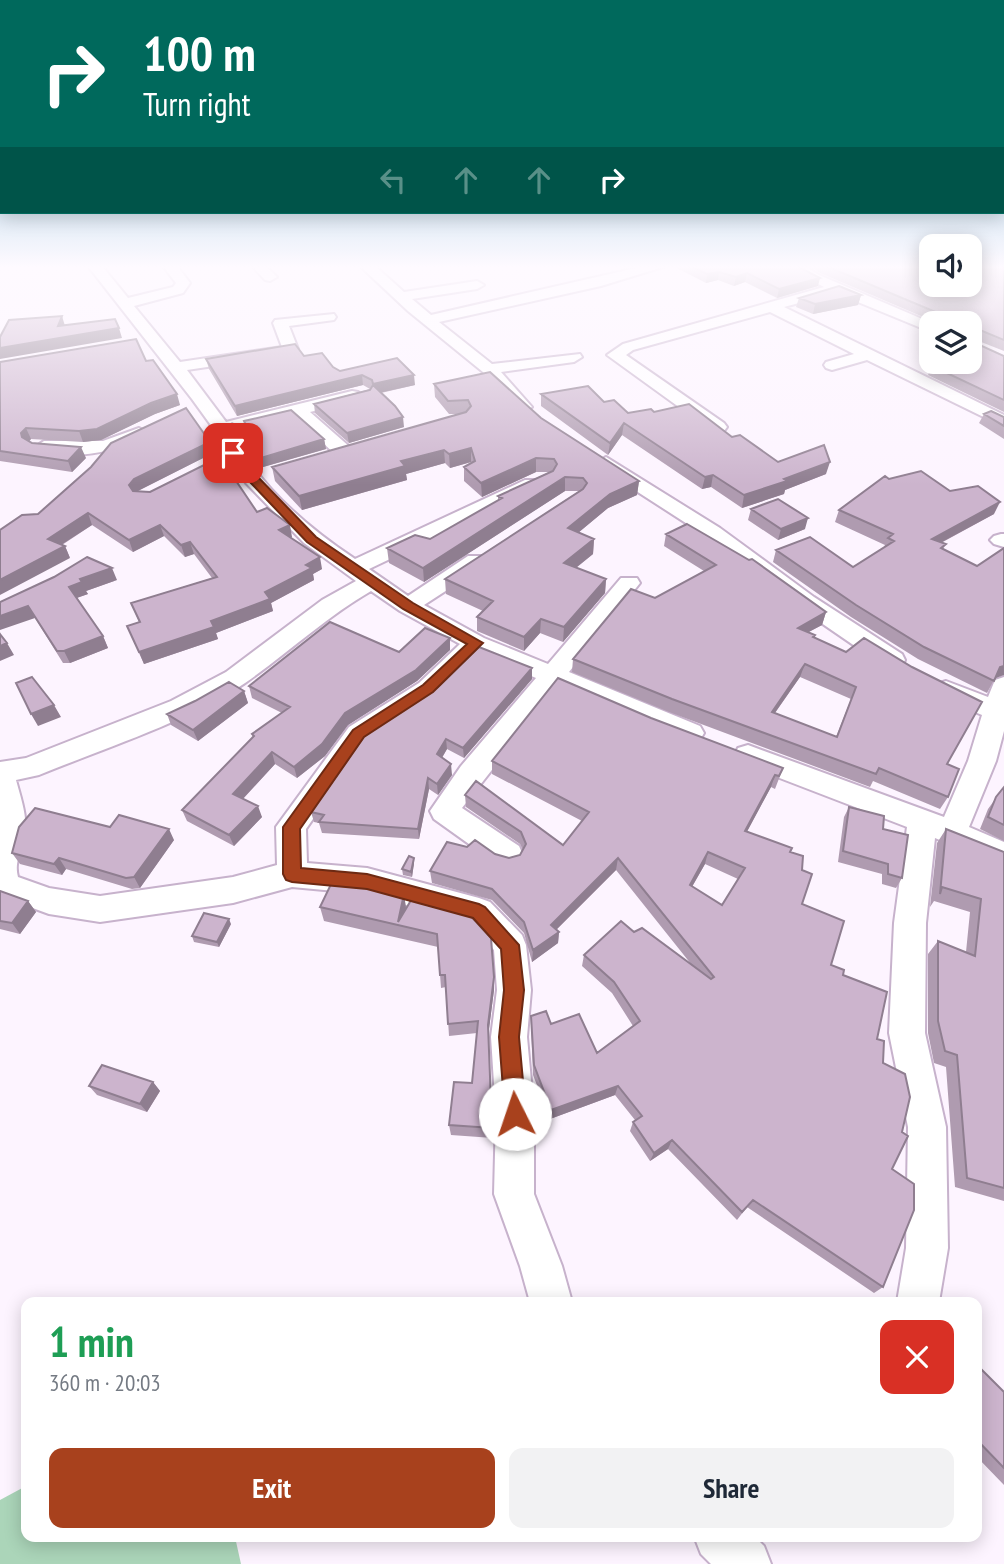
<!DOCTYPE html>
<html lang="en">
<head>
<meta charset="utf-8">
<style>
  :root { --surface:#fff; --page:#f2f2f3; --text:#1f2937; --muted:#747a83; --accent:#a8411d }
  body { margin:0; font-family:"PT Sans Narrow",sans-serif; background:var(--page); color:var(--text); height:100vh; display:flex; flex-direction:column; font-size:26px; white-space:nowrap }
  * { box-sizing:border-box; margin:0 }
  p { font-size:23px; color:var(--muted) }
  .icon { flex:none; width:38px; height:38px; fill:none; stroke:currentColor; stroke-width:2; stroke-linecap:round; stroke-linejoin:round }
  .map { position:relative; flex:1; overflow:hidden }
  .panel { position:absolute; left:21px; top:1297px; width:961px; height:245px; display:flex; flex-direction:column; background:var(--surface); border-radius:14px; box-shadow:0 4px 18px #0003 }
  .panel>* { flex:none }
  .top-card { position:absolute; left:0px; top:0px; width:1004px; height:214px; box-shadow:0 4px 18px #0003; background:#00695c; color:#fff; overflow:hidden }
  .tools { position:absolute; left:919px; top:234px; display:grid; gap:14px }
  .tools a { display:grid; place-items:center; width:63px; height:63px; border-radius:14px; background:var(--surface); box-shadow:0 4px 18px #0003; font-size:35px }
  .pin { position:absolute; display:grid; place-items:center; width:60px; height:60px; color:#fff; margin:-30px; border-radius:14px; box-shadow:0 4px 10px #0006 }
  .me { position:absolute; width:77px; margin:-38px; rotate:356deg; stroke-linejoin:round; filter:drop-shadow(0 0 5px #0008) }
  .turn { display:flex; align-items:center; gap:24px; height:147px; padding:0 28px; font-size:32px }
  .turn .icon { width:91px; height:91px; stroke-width:2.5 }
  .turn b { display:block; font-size:49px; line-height:60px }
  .lanes { display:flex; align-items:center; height:66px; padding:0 28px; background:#0003; justify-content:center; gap:35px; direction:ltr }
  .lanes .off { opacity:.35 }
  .round { display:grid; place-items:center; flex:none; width:74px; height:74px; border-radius:14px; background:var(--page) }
  .summary { display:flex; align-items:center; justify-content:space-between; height:119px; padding:0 28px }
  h1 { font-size:42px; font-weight:800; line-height:52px; color:#1e9e55 }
  .button { display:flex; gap:14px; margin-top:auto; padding:14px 28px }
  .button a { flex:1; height:80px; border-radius:14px; background:var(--accent); color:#fff; font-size:28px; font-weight:800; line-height:80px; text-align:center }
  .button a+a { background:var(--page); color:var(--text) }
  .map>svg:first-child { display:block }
  .green { fill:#abd5b9 }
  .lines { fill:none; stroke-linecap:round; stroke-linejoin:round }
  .minor-casing { stroke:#c7b2cc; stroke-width:4 }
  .minor { fill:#fff; fill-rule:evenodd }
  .wall { fill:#af9bb0; fill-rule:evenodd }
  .shaded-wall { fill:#8f7e90 }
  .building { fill:#ccb4cd; stroke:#8f7e90; stroke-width:2; fill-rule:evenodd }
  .route { fill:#a8411d; stroke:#6d2a13; stroke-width:2 }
</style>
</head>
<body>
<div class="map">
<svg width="1004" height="1564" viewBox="0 0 1004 1564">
  <rect width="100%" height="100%" fill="#fdf4ff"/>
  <path class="green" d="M26 1486V1536L235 1537 241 1564H0V1500Z"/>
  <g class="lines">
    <g class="minor-casing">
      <path id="minor" d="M88 266H102L128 298 173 287 176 283 163 266H177L190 283 183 293 134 306 180 362 282 347 273 323 275 320 334 314 336 317 334 320 289 326 298 349 294 354 187 370 226 422 352 391 358 392 360 396 358 400 310 412 351 448 353 452 351 456H337L294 416 232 431C256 484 307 527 355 559L525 480H539L542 484 539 488 369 569 408 596 468 556H484L487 561 484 566 424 605 484 638 548 664 621 578H637L640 583 569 672 700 726 704 733 700 740 691 743 682 740 557 687 462 808 519 846 523 855 519 864 508 867 497 864 434 819 430 811 461 766 536 678 479 654 437 695 367 741 306 829 307 863 367 868 479 898 490 902 522 935 526 945 531 990 527 1037 534 1114V1194L562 1266 572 1302H530L520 1266 494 1194 496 1114 491 1037 497 990 494 950 469 923 367 894 292 887 233 903 100 922 49 914 0 896V762L26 758 171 701 226 672 322 600 356 581 304 543 246 483 224 453 213 428 192 399ZM371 591 400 611 460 644 419 683 349 727 276 827 277 865 233 877 100 896 49 888 18 877C14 861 21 855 24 840 29 820 21 799 16 780L39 775C102 749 190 721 245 683 288 653 326 617 371 591Z
        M252 266H266L277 277 270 281 265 280Z
        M360 266H375L404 292 477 281 484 285 477 289 412 299 431 315 645 266H666L601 286 439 322 492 364 580 354 582 357 574 362 501 372 532 407 523 412 517 411 483 372 408 311Z
        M798 266H812L809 269 819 275 934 324H931V332L836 293 784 307 1004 415V427L867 360 832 370 826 368 824 365 826 362 854 354 770 312 633 350 626 355 724 423 727 427 724 431H712L607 355 623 344 824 287 797 273 795 270Z
        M139 428 148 433 145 437C112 453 74 460 38 451L35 447 44 441H103Z
        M606 457 720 528 814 597 902 654 905 660 902 666 893 668 884 666 798 607 706 536 599 467 597 463Z
        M1001 534H1004V547L994 544 990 540 994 536Z
        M1004 677V731L996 761 969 827 1004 842V867L935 838 926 923 925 1033 946 1127 948 1248 939 1302H897L906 1248 908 1127 889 1033 894 923 907 827 738 762 734 755 738 748 748 745 944 817 968 761 982 715 937 696 933 690 937 684 946 681 988 697 995 680Z
        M694 1536H754L764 1546 771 1564H711L701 1554Z"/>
    </g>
    <use href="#minor" class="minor"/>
  </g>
  <path class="wall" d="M673 266H797L818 286 777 298 745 282 734 286 718 280 706 283Z
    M813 266H1004V351L971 338 970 339V324H936L935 322 820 273 813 268Z
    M861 295 858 305 813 314 796 307 799 298Z
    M304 356 340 371 415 385 381 393 404 427 349 443 315 413 314 404 370 389 363 385 237 416 209 369 206 359Z
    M1004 356V412L928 375 932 366 936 365 931 362H970Z
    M146 361 180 405 155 414 101 440 83 442 31 439 29 442 32 443 86 458 72 472 0 461V362Z
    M434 384 541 418 639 481 637 495 608 508 578 533 594 539 593 554 576 568 606 579 605 593 563 642 540 633 524 651 477 631V617L483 611 446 594 445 579 579 491H565L424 582 389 563 387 548 430 539 498 501V496L549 472H536L482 497 464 481V467L471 463V462L450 468 445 463 406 474 407 480 302 510 275 481 272 467 461 414H449L435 397Z
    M541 394 604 402 628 413 654 412 732 437 778 462 826 474 785 490 784 494 742 508 711 487 702 489 622 435 608 455 541 406Z
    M984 414 1004 417V439L979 423Z
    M244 421 324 439 326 449 263 467 236 434 234 424 245 428Z
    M210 442 213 453 137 491 257 512 292 537 290 538 322 569 313 574 314 580 271 603 273 611 216 633 218 639 144 664 127 626 139 622 131 603 212 578 194 554 185 557 164 536 133 552 92 525 62 545 65 546 70 558 38 514Z
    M889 479 950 491 994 514 941 543 946 544 943 549 995 678 987 693 918 659 851 617 773 562 776 550 853 567 884 547 885 545 835 522 839 510Z
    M751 509 805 529 778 540 748 520Z
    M666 534 826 612 822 625 808 632 815 635 814 637 947 764 948 797 940 809 873 781 870 787 669 712 572 672 573 659 655 598 704 571 664 546ZM800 677 851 699 836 737 775 713Z
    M117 580 86 591 88 594 76 598 103 636 108 648 70 663H63L35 618 0 602Z
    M450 638V650L417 681 348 725 325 756 297 778 275 764 243 799 262 817 234 846 187 821 182 810 253 737 252 734 282 713 252 698 249 686 399 652Z
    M532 668V679L464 758 447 749 442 758 452 775 438 795 429 789 419 839 322 833 319 823 314 822 311 812Z
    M244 691 248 703 198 741 171 725 167 714Z
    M651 718 783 768 775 789 771 787 747 831 790 852 802 870V904L831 965 843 975 877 1039 883 1063 892 1169 883 1287 874 1293 747 1207 737 1220 668 1149 650 1161 630 1131 633 1122 635 1120 615 1095 550 1119 533 1075 531 1026V1016L551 1024 597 1053 633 1026 612 993 582 966 584 955 634 932 691 964 616 870 556 930 559 932 558 943 532 962 524 933 492 900 432 883 430 871 495 854 509 858 520 855 523 850 520 844 466 807 465 795 563 845 582 821 492 774V761ZM705 864 738 879 722 905 692 887Z
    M1004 787V841L980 829 988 809Z
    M849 807 902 878 896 888 882 884V874L838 862 844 817Z
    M110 827 174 840 140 888 132 889 66 869 62 875 20 864 12 853Z
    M946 829 1004 852V1201L955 1187 946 1067 934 1063 928 1033V954L938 941 966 952 970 912 934 901 930 907 937 843Z
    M414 863 412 877 403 875 402 869Z
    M0 891 28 901 36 912 20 934 0 929Z
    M404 894 406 910 413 897 494 990 488 1036 493 1138 451 1135 449 1125 472 1083 477 1033 449 1036 446 987 441 988 438 947 324 921 320 907Z
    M231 924 219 947 194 942 192 936Z
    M153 1082 160 1091 147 1112 97 1095 89 1086Z
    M976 1364 1004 1392V1485L976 1456Z"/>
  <path class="shaded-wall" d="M719 272 718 280 706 283 707 274Z
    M747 273 745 282 734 286 736 277Z
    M820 278 818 286 777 298 779 289Z
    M861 295 858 305 813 314 815 304Z
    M62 316 65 326H58Z
    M119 328 122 338 0 359V348Z
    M975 328 971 338 970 339 971 331Z
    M362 375 363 385 237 416 235 406Z
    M414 375 415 385 374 394 373 384Z
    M177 394 180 405 155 414 101 440 83 442 79 431Z
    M403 417 404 427 349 443 347 433Z
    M624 423 622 435 608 455 610 443Z
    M26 428 31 439 26 444 22 437 21 433Z
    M324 439 326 449 263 467 261 458Z
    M210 442 213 453 138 491 133 497 129 485 134 479Z
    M81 447 86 458 72 472 68 461Z
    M471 448V462L450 468 449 454Z
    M444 450 445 463 406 474 407 480 302 510 299 496 401 461Z
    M536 458V472L482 497 481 483Z
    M830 462 826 474 785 490 784 494 742 508 744 495 784 479Z
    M713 475 711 487 702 489 705 477Z
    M565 477V491L424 582 423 568Z
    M639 481 637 495 608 508 567 542 568 528 610 494Z
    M1000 502 994 514 927 550 932 539Z
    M88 513 92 525 53 550 48 539Z
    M808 518 805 529 778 540 781 529Z
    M160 525 164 536 133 552 129 540Z
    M290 525 292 537 281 542 279 530Z
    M594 539 593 554 563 578 564 563Z
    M190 542 194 554 185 557 181 545Z
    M65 546 70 558 0 595V580Z
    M320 557 322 569 313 574 314 580 271 603 273 611 216 633 218 639 144 664 139 652 211 621Z
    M112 568 117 580 86 591 88 594 74 599 69 587 80 579Z
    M606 579 605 593 563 642 564 627Z
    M28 606 35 618 0 630V616Z
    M826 612 822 625 794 640 798 628Z
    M541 619 540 633 524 651V637Z
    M103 636 108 648 70 663 64 651Z
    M450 638V650L417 681 348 725 325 756 297 778 294 767 345 713Z
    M7 643 14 655 0 661V646Z
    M805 664 800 677 767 724 772 712Z
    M1004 666V675L993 679 1000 667Z
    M532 668V679L464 758 463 748Z
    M244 691 248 703 198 741 193 730Z
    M54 705 61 717 38 726 31 714Z
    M446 739 447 749 438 764 437 754Z
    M272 752 275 764 237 805 233 794Z
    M451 764 452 775 438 795 437 784Z
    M775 775 771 787 741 843 745 831Z
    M428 778 429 789 419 839 418 829Z
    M258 806 262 817 234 846 229 835Z
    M169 829 174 840 140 888 134 877Z
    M708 852 705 864 686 897 690 885Z
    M59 858 66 869 62 875 54 864Z
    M414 858V863L412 877 411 872Z
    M618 858 616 870 550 936 551 925Z
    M404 894 406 908 403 926 398 922Z
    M28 901 36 912 20 934 12 923Z
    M229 919 231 924 219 947 217 942Z
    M559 932 558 943 532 962 533 950Z
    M494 977V990L488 1037V1025Z
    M153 1082 160 1091 147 1112 140 1104Z
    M618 1086 615 1095 550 1119 551 1110Z
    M672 1140 668 1149 650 1161 654 1153Z"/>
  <path class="building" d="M690 266H797L820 278 779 289 747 273 736 277 719 272 707 274Z
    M826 266H931V285H970V266H1004V340L975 328 971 331 970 330V324H955L939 316 938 313Z
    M839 286 861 295 815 304 799 298Z
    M62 316 58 326 115 319 119 328 0 348V337L9 320Z
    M136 339 146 361 153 360 177 394 151 403 97 429 79 431 26 428 21 433 22 437 32 443 81 447 68 461 0 451V362Z
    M970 341H971L1004 356V400L932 366 943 362H970Z
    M295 344 304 356 322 353 333 367 340 371 397 358 414 375 373 384 372 380 362 375 235 406 206 359Z
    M490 372 541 418 639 481 610 494 568 528 594 539 564 563 606 579 564 627 541 619 524 637 477 617 493 601 445 579 583 489 587 483 583 478 565 477 423 568 387 548 415 535 430 539 502 498 498 496 553 471 557 464 554 459 536 458 481 483 464 467 475 461 471 448 449 454 444 450 401 461 405 466 299 496 272 467 466 412 471 406 468 400 448 401 434 384Z
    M373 385 395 406 403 417 347 433 314 404 370 390Z
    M588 386 604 402 614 400 628 413 651 409 654 412 689 404 732 437 740 435 778 462 824 445 830 462 784 479 787 481 744 495 713 475 705 477 624 423 610 443 541 394Z
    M186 408 210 442 134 479 129 485 133 491 150 492 220 457 257 512 267 508 290 525 279 530 320 557 306 565 312 568 265 592 270 599 211 621 214 627 139 652 127 626 140 622 131 603 217 577 190 542 181 545 160 525 129 540 88 513 48 539 65 546 0 580V530L22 515 38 514 91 467 111 443Z
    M291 410 324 439 261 458 234 424 248 429 244 421Z
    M991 411 1004 417V426L984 414Z
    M921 471 950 491 978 486 1000 502 932 539 946 544 941 548 977 566 1004 548V666L1000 667 994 681 924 647 856 605 776 550 810 537 853 567 894 541 888 538 893 534 839 510 885 476 889 479Z
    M778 499 808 518 781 529 751 509Z
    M687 524 749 560 752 559 826 612 798 628 815 635 813 637 846 652 864 638 912 667 982 702 947 764 959 769 948 797 879 768 876 774 672 699 573 659 631 589 655 598 716 565 666 534ZM805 664 856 687 837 737 772 712Z
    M87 557 112 568 80 579 82 582 69 587 103 636 64 651H57L28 606 0 616V602L54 577Z
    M330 622 399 652 425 628 450 638 416 670 345 713 322 744 294 767 272 752 233 794 258 806 229 835 182 810 254 736 252 734 290 707 249 686Z
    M0 634 7 643 0 646Z
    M479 647 532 668 463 748 446 739 437 754 451 764 437 784 428 778 418 829 319 822 324 815 311 812 367 732 438 687Z
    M32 677 54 705 31 714 16 683Z
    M558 678 651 718 783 768 779 776 775 775 745 831 792 848 790 852 803 856 802 870 812 874 802 904 844 921 831 965 844 970 843 975 887 992 877 1039 884 1041 883 1063 905 1074 910 1097 902 1132 908 1136 892 1169 914 1184V1210L883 1287 753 1200 742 1212 672 1140 654 1153 633 1122 642 1116 618 1086 551 1110 534 1065 531 1016 546 1011 551 1024 579 1014 597 1053 640 1021 614 982 584 955 621 921 634 932 642 928 711 979 714 977 618 858 551 925 559 932 533 950 524 922 492 889 430 871 447 842 467 847 475 840 495 854 509 858 520 855 526 844 521 832 465 795 476 781 563 845 589 812 492 761ZM708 852 745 868 722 905 690 885Z
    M229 682 244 691 193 730 167 714 195 701Z
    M1004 787V825L988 817 996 797Z
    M849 807 884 816 883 829 908 835 902 878 888 874V864L843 851Z
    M35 808 110 827 119 815 169 829 134 877 126 878 59 858 54 864 12 853 19 827Z
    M946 829 1004 852V1188L967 1178 957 1055 945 1051 938 1021V941L975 956 981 899 942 887 940 894Z
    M409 856 414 858 411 872 402 869Z
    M333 880 363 883 404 894 398 922 413 897 467 912 491 938 494 977 488 1025 492 1128 449 1125 454 1082 472 1083 478 1021 448 1024 445 975H440L437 934 320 907Z
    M0 891 28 901 12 923 0 921Z
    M204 913 229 919 217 942 192 936Z
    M102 1065 153 1082 140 1104 89 1086Z
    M976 1364 1004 1392V1468L976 1439Z"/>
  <linearGradient id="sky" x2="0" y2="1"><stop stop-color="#67b1d6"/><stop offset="0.55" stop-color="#fefaff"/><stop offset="1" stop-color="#fefaff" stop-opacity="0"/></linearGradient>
  <rect width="1004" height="485" fill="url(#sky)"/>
  <path class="route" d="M229 451H237L257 476 316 537 413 603 483 643 433 692 364 737 300 829 301 868 367 874 479 904 485 907 519 945 524 990 519 1037 526 1114 523 1122 515 1125 508 1122 505 1114 499 1037 504 990 501 949 473 918 367 889 292 882 286 880 283 874V827L353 730 423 685 467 644 403 609 307 542 249 481 228 453Z"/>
</svg>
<div class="tools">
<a><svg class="icon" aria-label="sound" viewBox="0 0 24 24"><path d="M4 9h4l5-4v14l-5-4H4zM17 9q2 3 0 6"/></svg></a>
<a><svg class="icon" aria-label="layers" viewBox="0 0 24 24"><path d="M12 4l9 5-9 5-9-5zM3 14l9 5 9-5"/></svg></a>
</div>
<div class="pin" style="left:233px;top:453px;background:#d93025"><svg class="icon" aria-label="arrive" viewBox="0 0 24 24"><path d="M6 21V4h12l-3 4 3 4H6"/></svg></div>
<svg class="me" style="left:515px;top:1114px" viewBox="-20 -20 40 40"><circle r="19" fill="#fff"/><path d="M0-13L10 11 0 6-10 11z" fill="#a8411d"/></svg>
<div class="top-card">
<div class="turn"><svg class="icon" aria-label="right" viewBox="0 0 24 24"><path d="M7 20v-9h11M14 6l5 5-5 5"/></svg><div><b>100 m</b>Turn right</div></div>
<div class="lanes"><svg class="icon off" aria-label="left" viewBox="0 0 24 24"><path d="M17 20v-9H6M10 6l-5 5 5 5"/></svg><svg class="icon off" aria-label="ahead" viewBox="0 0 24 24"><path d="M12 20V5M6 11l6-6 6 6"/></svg><svg class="icon off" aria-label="ahead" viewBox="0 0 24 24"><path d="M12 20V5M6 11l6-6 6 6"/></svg><svg class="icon" aria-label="right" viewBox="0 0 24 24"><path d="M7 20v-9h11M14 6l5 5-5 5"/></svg></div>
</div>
<section class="panel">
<div class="summary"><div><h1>1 min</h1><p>360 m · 20:03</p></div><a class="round" style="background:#d93025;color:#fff"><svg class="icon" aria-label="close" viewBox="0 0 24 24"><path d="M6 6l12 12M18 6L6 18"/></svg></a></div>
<div class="button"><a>Exit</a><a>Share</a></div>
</section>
</div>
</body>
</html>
